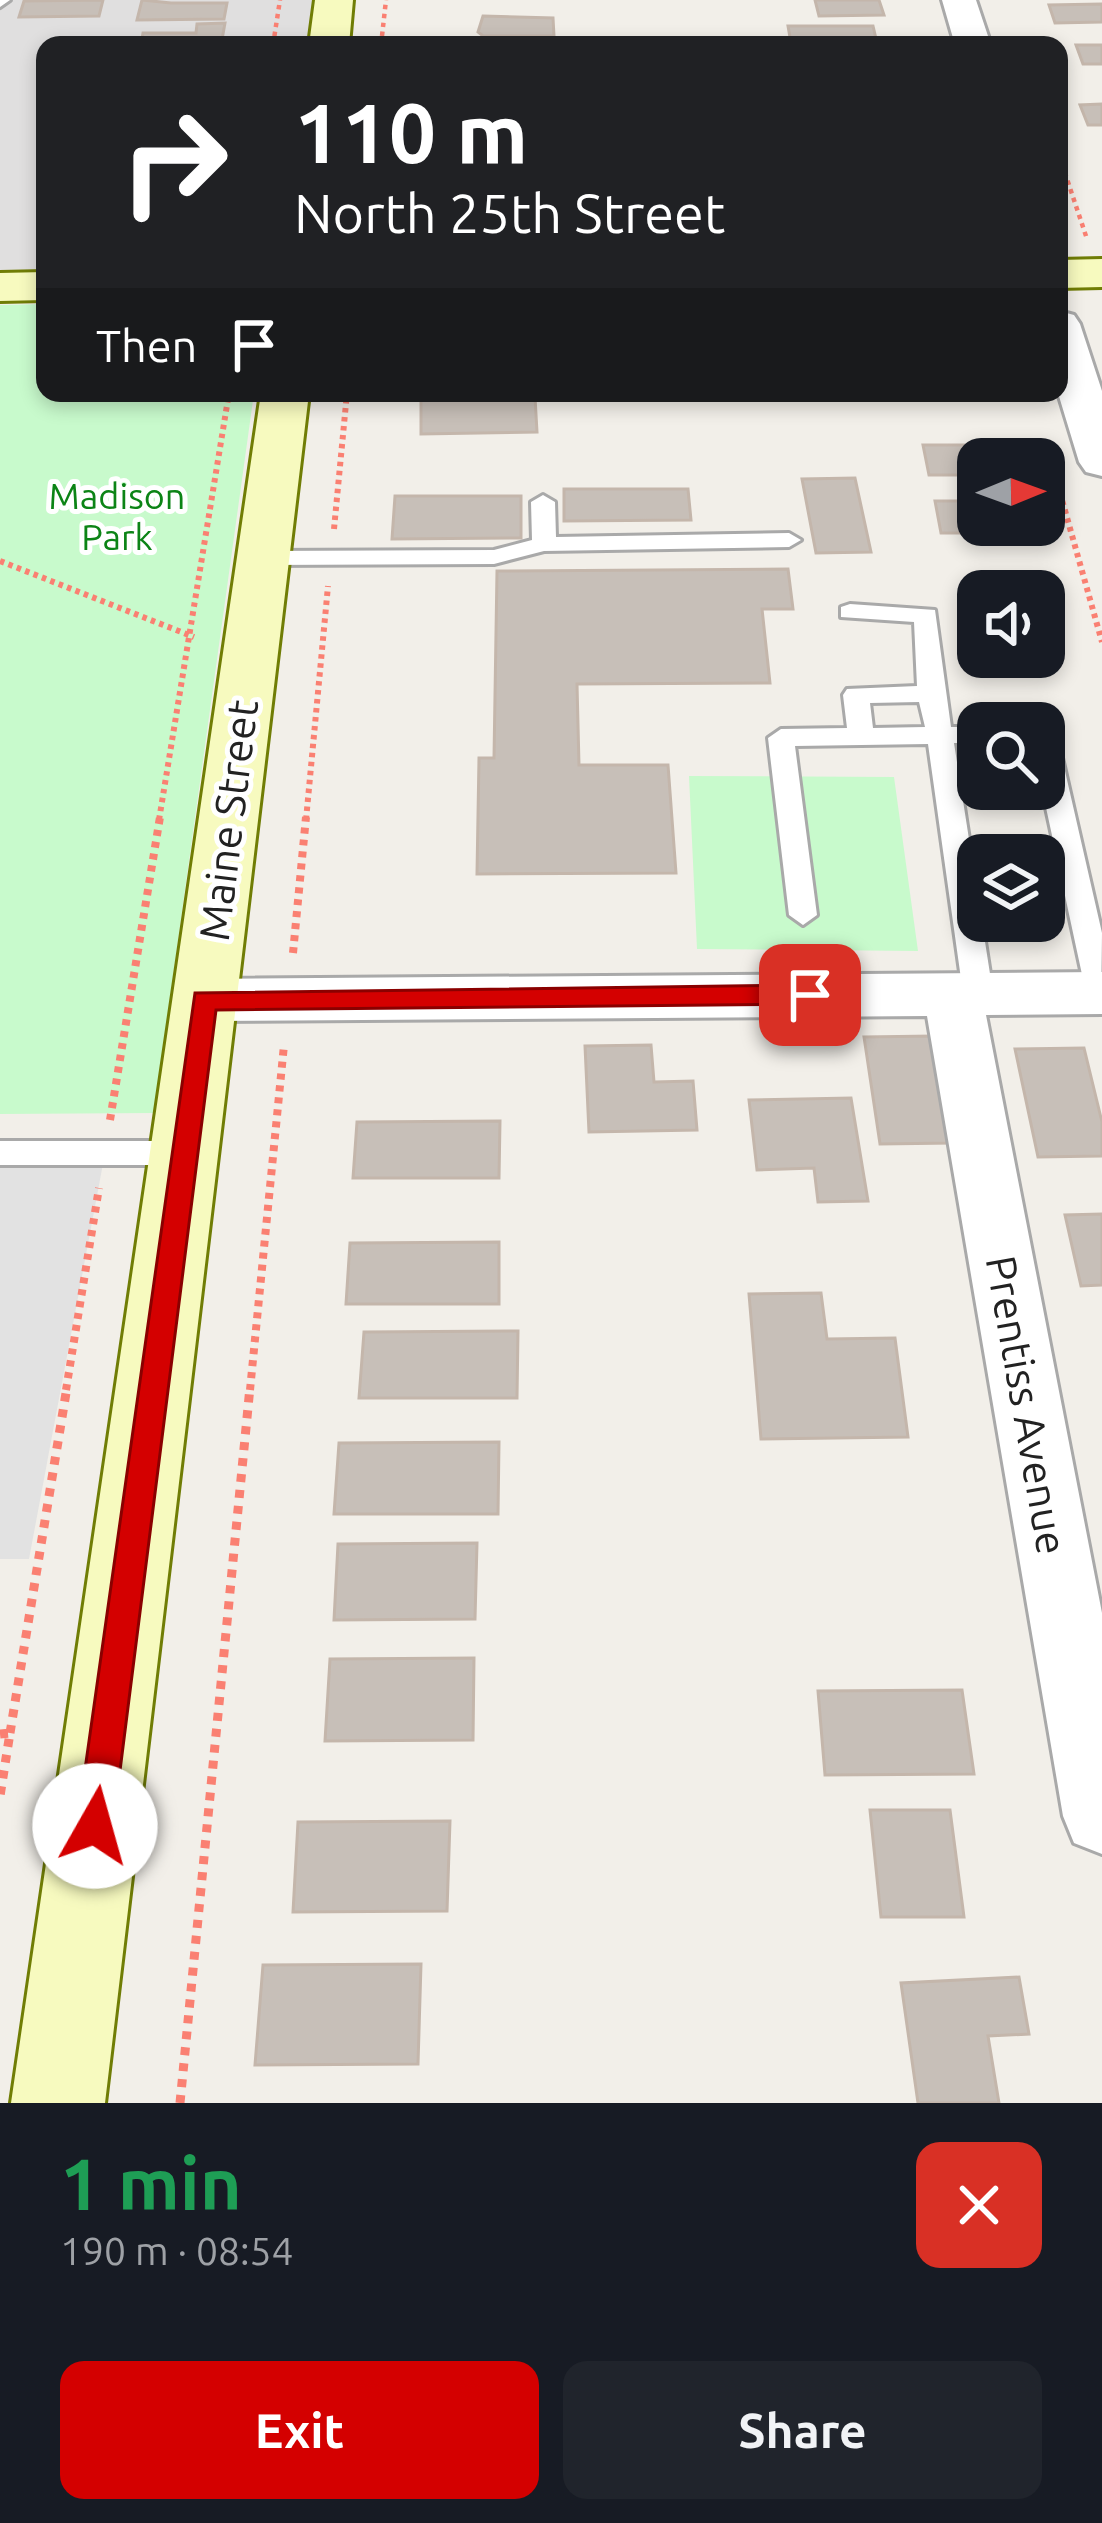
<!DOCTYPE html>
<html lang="en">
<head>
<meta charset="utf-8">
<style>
  :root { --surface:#171b24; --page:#20242c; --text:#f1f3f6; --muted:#9ea1a6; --accent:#d40000 }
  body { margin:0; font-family:Ubuntu,sans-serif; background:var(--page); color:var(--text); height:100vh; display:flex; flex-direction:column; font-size:45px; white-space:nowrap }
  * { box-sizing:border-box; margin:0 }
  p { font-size:39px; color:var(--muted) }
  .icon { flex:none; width:66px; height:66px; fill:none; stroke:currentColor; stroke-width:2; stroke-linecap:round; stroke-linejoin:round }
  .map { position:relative; height:2103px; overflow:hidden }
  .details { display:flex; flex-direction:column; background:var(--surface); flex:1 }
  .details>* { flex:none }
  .top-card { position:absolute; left:36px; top:36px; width:1032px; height:366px; border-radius:24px; box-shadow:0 6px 18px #0003; background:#202124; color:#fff; overflow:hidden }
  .needle { width:78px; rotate:89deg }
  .fabs { position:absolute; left:957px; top:438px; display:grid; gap:24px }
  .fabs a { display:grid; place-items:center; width:108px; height:108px; border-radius:24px; background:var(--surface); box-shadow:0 6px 18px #0003; font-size:60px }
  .pin { position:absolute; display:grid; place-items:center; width:102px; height:102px; color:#fff; margin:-51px; border-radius:24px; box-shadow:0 6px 18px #0006 }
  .me { position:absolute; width:132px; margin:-66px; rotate:7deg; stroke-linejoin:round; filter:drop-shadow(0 0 9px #0008) }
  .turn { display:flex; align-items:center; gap:42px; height:252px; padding:0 60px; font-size:54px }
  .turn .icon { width:156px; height:156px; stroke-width:2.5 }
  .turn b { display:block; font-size:84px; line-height:102px }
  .then { display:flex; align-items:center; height:114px; padding:0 60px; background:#0003; gap:24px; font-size:45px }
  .round { display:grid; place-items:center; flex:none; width:126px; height:126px; border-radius:24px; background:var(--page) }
  .headline { display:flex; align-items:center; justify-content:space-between; height:204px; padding:0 60px }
  h1 { font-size:72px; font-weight:600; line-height:90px; color:#1e9e55 }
  .action { display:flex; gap:24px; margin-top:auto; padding:24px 60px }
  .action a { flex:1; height:138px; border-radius:24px; background:var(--accent); color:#fff; font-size:48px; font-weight:600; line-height:138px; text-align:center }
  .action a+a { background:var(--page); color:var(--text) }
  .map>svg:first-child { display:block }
  .residential { fill:#e0dfdf }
  .park { fill:#c8facc }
  .parking { fill:#e2e2e2 }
  .building { fill:#c7bfb8; stroke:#c4b6ab; stroke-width:3 }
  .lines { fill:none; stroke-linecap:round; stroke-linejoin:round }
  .lane-casing { stroke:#a9a9a9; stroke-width:6 }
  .street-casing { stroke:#a9a9a9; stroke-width:6 }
  .secondary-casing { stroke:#707d05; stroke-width:6 }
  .path-far3 { stroke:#fa8072; stroke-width:4.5; stroke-dasharray:4.5 4.5; stroke-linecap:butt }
  .path-far2 { stroke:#fa8072; stroke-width:6; stroke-dasharray:4.5 4.5; stroke-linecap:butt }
  .path-far1 { stroke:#fa8072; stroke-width:8; stroke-dasharray:6 6; stroke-linecap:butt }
  .path { stroke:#fa8072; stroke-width:9; stroke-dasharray:8 8; stroke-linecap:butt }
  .lane { fill:#fff; fill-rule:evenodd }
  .street { fill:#fff; fill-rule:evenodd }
  .secondary { fill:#f7fabf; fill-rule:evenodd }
  .route { fill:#d40000; stroke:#8a0000; stroke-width:3 }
  .labels { text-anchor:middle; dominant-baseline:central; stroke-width:10; stroke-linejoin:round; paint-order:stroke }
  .far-park-label { font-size:36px; fill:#0c8416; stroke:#fff }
  .street-label { font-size:42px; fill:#222; stroke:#fff }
</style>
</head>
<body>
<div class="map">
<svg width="1102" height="2103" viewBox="0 0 1102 2103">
  <rect width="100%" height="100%" fill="#f2efe9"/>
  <path class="residential" d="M0 0H334L329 45H45V286H0Z"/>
  <path class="park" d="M45 304V393H254L154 1113 0 1114V305Z
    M689 776 894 777 918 951 697 949Z"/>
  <path class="parking" d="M0 1153H105L29 1559H0Z"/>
  <path class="building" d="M103 0 99 16 19 17 24 1Z
    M142 0 171 3H227L224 19 137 20Z
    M815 0H879L884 15 819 16Z
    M1102 4V22L1055 23 1049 5Z
    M483 16 553 18 554 36H483L478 32Z
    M225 23 221 45H141L143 33H196L197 24Z
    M788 26H873L877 43H791Z
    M1076 45H1102V64H1083Z
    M1102 104V125H1088L1080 105Z
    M535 397 537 432 421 434V399Z
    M923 445H1028L1032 459H978V475H929Z
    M855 478 871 552 816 553 802 479Z
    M564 489H688L691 520 564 521Z
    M395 496H521V538L392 539Z
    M935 501H978V525H1044V504L1052 533H941Z
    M788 569 793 609H762L770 683 577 684 579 765H668L676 873 477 874 479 758H494L497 571Z
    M933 1036 952 1143 880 1144 864 1037Z
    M651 1045 654 1082 693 1081 697 1130 589 1132 585 1046Z
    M1084 1048 1102 1122V1156L1038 1157 1015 1049Z
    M851 1098 868 1201 818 1202 814 1168 757 1170 749 1100Z
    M500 1121 499 1178H353L357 1122Z
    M1102 1214V1285L1081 1286 1065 1215Z
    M499 1242V1304H346L350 1243Z
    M821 1293 827 1339 895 1338 908 1437 761 1439 749 1294Z
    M518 1331 517 1398H359L364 1332Z
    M499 1442 498 1514H334L339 1443Z
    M477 1543 475 1619 334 1620 338 1544Z
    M474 1658 473 1740 325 1741 330 1659Z
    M962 1690 974 1774 825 1775 818 1691Z
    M870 1810H950L964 1917H881Z
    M450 1821 447 1911 293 1912 298 1822Z
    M421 1964 418 2064 255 2065 263 1965Z
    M1019 1977 1029 2034 988 2036 999 2103H918L901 1983Z"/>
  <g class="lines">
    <g class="lane-casing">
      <path id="lane" d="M0 0H10L0 7Z
        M543 495 555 502 556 537 789 533 801 540 789 547 544 551 494 564 263 565 251 558 263 551 494 550 532 540 531 502Z
        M850 604 935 610 951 727H978V743H954L993 993 988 1001H968L963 993 928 744 795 746 817 915 803 925 789 915 768 738 781 729 847 728 843 695 847 689 917 686 914 622 841 617V607ZM919 702 925 727 873 728 870 703Z
        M1044 728 1057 736 1102 933 1101 1004 1086 993 1042 789Z
        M0 1141H184L195 1144 200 1153 195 1162 184 1165H0Z"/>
    </g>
    <g class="street-casing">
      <path id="street" d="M942 0H976L991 45H955Z
        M1059 311 1074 315 1080 324 1102 391V476L1086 472 1079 462 1058 393Z
        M1102 972V1014L986 1015 1102 1613V1854L1074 1843 1063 1816 927 1016 204 1021 183 1015 175 1000 183 985 204 979Z"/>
    </g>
    <g class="secondary-casing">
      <path id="secondary" d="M315 0H353L349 45H309Z
        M1102 259V287L1059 288V260Z
        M45 272V300L0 301V273Z
        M261 393H309L105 2103H11Z"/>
    </g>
    <path class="path-far3" d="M273 45 280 0
      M381 45 386 0
      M1059 155 1087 239"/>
    <path class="path-far2" d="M1055 475 1102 642
      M334 529 347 393
      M0 561 194 637
      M159 820 229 393
      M306 820 328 586"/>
    <path class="path-far1" d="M293 953 306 817
      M110 1120 160 817
      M66 1390 99 1188
      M250 1390 284 1045"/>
    <path class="path" d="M10 1733 67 1387
      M0 1734 10 1733 0 1796
      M180 2103 250 1387"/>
    <use href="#lane" class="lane"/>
    <use href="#street" class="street"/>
    <use href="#secondary" class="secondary"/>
  </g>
  <path class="route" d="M810 985 824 995 810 1004 216 1010 113 1826 108 1838 95 1844 82 1838 77 1826 195 993Z"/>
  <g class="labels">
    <g class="far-park-label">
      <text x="117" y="495">Madison<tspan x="117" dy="41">Park</tspan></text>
    </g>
    <g class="street-label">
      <text transform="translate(228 820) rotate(-83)">Maine Street</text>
      <text transform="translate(1027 1405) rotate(80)">Prentiss Avenue</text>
    </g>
  </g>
</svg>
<div class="fabs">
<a><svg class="needle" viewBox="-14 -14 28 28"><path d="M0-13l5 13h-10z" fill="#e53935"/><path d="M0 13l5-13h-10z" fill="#9ea1a6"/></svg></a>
<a><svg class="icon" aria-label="sound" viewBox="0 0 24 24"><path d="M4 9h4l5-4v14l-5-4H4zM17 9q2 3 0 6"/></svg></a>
<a><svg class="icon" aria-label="search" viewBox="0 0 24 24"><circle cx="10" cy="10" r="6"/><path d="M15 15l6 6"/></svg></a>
<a><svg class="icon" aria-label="layers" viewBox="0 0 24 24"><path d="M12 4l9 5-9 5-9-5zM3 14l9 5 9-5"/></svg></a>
</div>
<div class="pin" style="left:810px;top:995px;background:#d93025"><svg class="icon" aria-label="arrive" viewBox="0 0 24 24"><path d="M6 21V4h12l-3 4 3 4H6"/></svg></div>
<svg class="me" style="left:95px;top:1826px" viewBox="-20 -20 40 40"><circle r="19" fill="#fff"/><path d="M0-13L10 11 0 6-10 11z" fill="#d40000"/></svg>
<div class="top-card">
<div class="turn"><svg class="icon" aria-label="right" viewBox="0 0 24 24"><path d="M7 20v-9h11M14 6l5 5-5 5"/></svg><div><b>110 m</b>North 25th Street</div></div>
<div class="then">Then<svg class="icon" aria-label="arrive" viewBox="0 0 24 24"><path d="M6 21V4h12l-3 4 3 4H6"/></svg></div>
</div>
</div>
<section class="details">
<div class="headline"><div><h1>1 min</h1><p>190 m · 08:54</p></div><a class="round" style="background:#d93025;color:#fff"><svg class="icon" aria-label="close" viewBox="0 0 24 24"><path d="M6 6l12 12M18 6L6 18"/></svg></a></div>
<div class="action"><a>Exit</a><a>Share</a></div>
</section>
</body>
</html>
